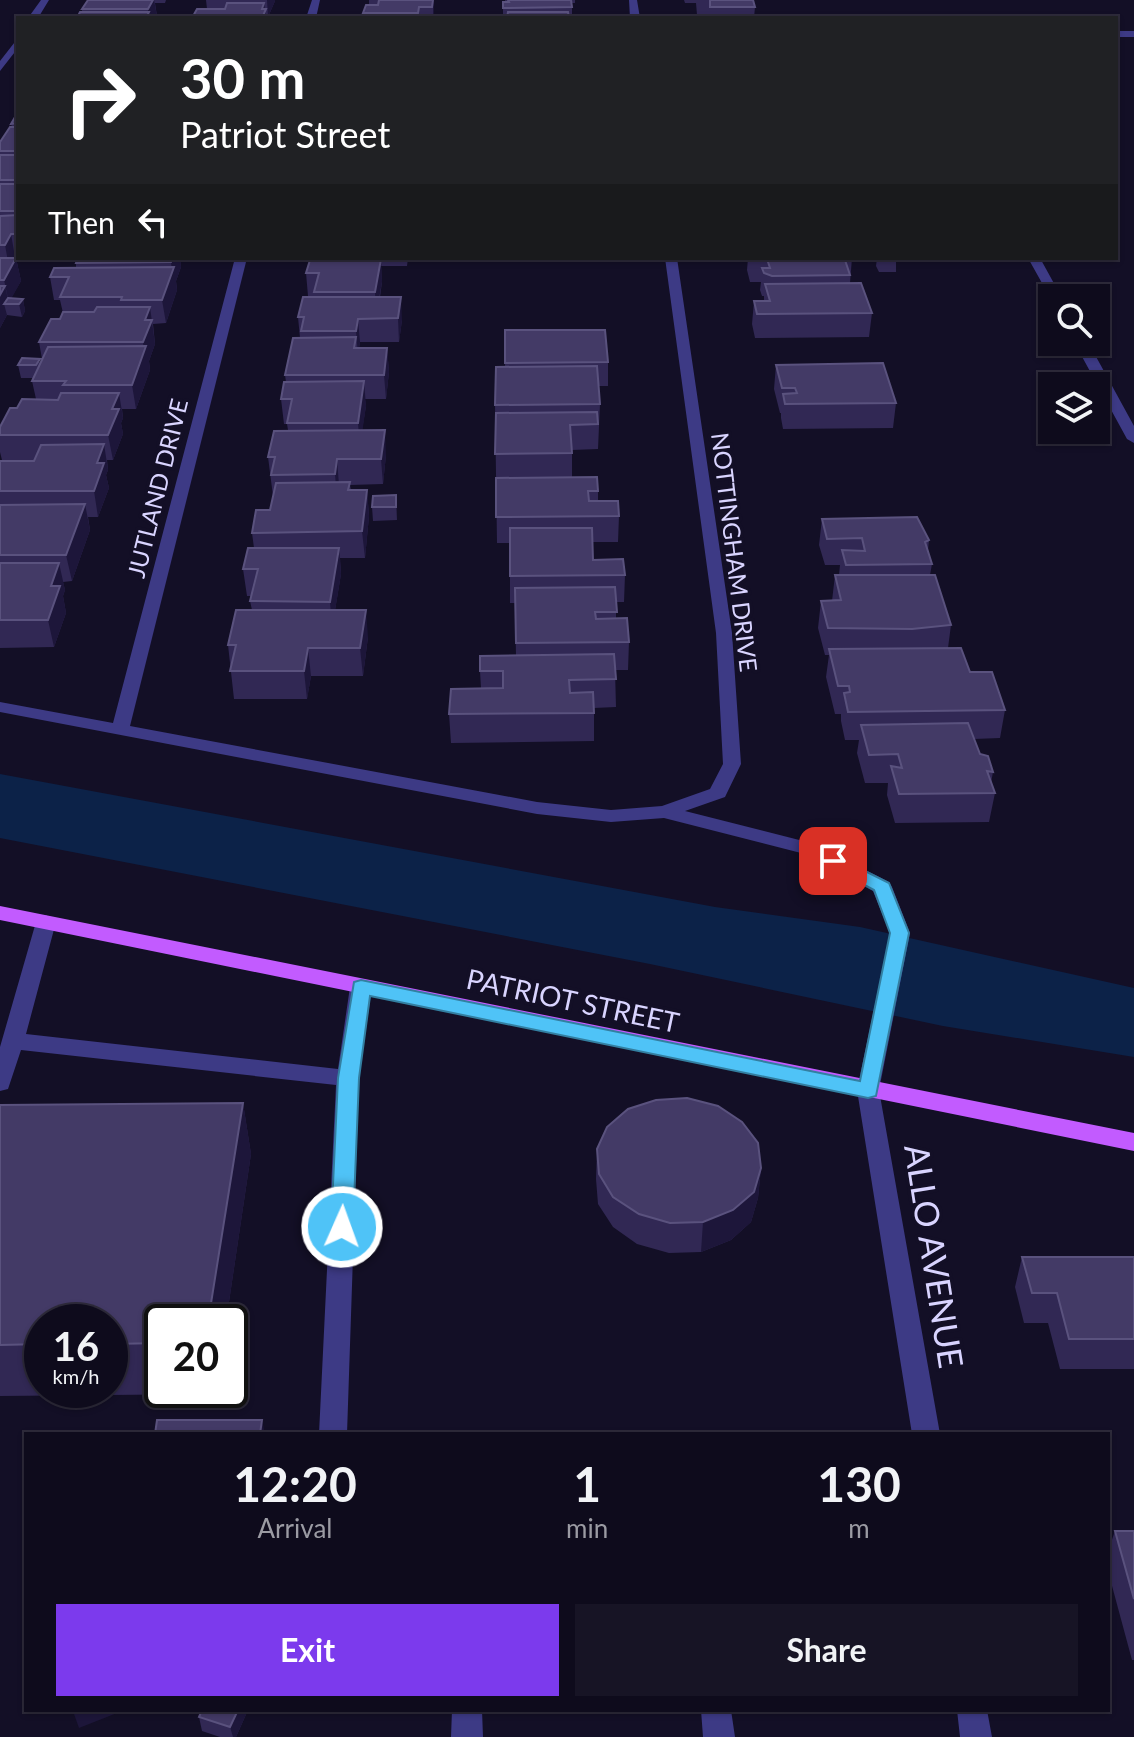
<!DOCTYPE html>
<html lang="en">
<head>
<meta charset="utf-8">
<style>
  :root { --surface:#0e0b1c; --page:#171425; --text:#f1f3f6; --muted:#9b9ba3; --line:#2e2b3b; --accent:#7c3aed }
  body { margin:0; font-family:Lato,sans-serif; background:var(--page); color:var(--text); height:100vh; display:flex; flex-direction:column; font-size:30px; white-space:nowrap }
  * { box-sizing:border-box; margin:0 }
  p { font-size:26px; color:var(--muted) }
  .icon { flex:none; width:44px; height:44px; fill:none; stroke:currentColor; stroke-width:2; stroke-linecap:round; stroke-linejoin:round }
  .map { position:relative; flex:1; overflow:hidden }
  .side { position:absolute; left:24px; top:1432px; width:1086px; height:280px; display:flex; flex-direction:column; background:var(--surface); border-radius:0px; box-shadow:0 2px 6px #0004,0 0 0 2px var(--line) }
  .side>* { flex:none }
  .banner { position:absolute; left:16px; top:16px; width:1102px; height:244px; border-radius:0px; box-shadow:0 2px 6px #0004,0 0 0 2px var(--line); background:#202124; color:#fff; overflow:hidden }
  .buttons { position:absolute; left:1038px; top:284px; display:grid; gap:16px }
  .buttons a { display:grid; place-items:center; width:72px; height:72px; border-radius:0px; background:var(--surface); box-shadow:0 2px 6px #0004,0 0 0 2px var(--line); font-size:40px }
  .speed { position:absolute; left:24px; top:1304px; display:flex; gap:16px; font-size:40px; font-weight:700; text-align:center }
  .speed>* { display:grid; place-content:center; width:104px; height:104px; border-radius:50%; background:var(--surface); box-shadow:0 2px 6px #0004,0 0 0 2px var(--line); line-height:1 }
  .speed small { font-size:20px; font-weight:400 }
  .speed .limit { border:4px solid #111; border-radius:12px; background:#fff; color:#111 }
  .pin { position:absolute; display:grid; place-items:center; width:68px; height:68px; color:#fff; margin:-34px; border-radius:16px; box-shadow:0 4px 12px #0006 }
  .me { position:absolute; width:88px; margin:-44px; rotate:2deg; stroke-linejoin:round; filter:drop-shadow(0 0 6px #0008) }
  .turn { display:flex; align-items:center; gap:28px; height:168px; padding:0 32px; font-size:36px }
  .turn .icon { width:104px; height:104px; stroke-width:2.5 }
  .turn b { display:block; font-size:56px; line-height:68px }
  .then { display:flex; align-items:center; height:76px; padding:0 32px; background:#0003; gap:16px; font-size:30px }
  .eta { display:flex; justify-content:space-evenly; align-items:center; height:136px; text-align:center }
  .eta b { font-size:48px; font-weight:700; line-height:56px }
  .action { display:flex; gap:16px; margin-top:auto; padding:16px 32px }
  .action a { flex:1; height:92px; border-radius:0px; background:var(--accent); color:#fff; font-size:32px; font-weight:700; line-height:92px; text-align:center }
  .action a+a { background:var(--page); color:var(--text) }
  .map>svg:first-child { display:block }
  .water { fill:#0c2248 }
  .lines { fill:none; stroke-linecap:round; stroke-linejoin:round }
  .minor { fill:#3d3a85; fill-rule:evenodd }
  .major { fill:#c25bff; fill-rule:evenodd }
  .wall { fill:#312854; fill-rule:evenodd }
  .shaded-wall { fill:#1d163a }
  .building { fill:#433a66; stroke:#5a527e; stroke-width:2 }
  .route { fill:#4fc3f7; stroke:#337fa1; stroke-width:2 }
  .labels { text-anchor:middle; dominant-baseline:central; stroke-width:7; stroke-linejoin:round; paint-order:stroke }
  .far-street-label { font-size:24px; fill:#d9d4ff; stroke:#130f26 }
  .street-label { font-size:28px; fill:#d9d4ff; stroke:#130f26 }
  .near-street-label { font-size:34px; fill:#d9d4ff; stroke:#130f26 }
</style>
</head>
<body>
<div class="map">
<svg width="1134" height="1737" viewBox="0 0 1134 1737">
  <rect width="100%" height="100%" fill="#130f26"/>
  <path class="water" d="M0 774 715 907 860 927 1134 988V1057L943 1026 650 964 0 838Z"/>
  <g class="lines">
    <path class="minor" d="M41 0H49L38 18H28Z
      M312 0H320L316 18H306Z
      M629 0H637L640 18H630Z
      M1116 31H1134V37H1116Z
      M18 38V48L0 71V61Z
      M235 258H247L130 726 537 802 611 810 662 806 710 789 723 764 716 633 665 258H677L732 633 741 764 725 797 685 811 815 844 889 882 892 887 910 933 879 1090 940 1434H912L857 1090 890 933 873 891 801 853 664 818 611 822 537 814 0 712V702L113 723Z
      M1028 258H1040L1062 298 1052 301Z
      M1074 342H1088L1134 426V443L1127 439Z
      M46 915 56 922 26 1034 338 1069 350 987 353 982H369L372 987 359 1078 347 1434H319L336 1085 21 1050 8 1089 0 1091V1047L36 922Z
      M452 1710H482L483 1737H451Z
      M701 1710H731L735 1737H703Z
      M957 1710H987L992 1737H960Z"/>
    <path class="major" d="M0 906 1134 1133V1151L0 920Z"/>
  </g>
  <path class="wall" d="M88 0H166L165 3H155L157 16 82 12V9Z
    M206 0H267V1H275L268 17H266L207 9Z
    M369 0H434V18H364L363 13 369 5Z
    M505 0H575V3H572V18H503V2H505Z
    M684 0H753L755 7 754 18H709V15H697L696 3H685Z
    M18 112V257L15 258H16L21 281 11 298 23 299 25 311 22 317 7 315 0 328V142L12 127 11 124Z
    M78 258H180L181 267 176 281 177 290 166 323 153 324 155 344 149 361 150 370 136 409H122L123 418 121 423 123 434 113 460H107L108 470 106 475 109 488 98 517H88L90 530 72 581 63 582 65 590 63 596 66 613 54 647 0 648V461L35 460H2L0 452V427L17 408 36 399 32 381 34 378H21L18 365 41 362 42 359 39 342 60 319 63 313 60 300H54L50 277 76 268V263Z
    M315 258H408L407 266H381L382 282 380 297 402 320 399 342H360L359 348H387L389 372 386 399H365L366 406 362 430 386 455 383 484 350 485 351 490H367L369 516 365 558H340L341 574 335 610 368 637 363 676H311L307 699H234L228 645 252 610 250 601 252 596H247L243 569 254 548 252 533 270 510 273 496 268 457 288 430 287 424H284L281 399 286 382 285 375 300 338 298 317 308 296 306 273Z
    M748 258H852L850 283 872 313 869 337 755 338 752 324 754 301H764V296H762L760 290 761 282H750L747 270Z
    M877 258H896V272H879L876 266Z
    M505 330 608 362V386H598L600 404 598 449 572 450V477L598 491V501L619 516 618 542H592L593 560 625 575 624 602H616V618L629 642 628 670H615L616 707 594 708V741L451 743 449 714 481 688 480 671 516 656 515 603H510V543H497L495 405 505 367Z
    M776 365 896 403 893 428 783 429 781 418V413H780L774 389Z
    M396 495 397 520 373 521 372 507Z
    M822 519 929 540 928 550 932 564 930 575 951 625 948 648 1005 710 1000 738 974 739 980 754 993 772 991 783 995 793 989 822 895 823 887 795 888 783H865L857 753 859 740H845L841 721V714H835L826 677 829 655H825L818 628 821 601H832L835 575H839L840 565H825L819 545Z
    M243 1103 251 1154 226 1322H162V1390H216V1394L0 1396V1105ZM42 1322H110V1390H42Z
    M597 1149 761 1168 758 1198 751 1222 731 1240 701 1252 669 1253 637 1244 613 1227 598 1204 596 1179Z
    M1022 1257H1134V1369H1060L1048 1323H1024L1015 1287Z
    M1115 1531H1134V1660H1132L1108 1571V1551Z
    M202 1710H248L236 1737H220L202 1731 199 1717Z"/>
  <path class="shaded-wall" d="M153 0H154L157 16 155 18H146L148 13V9Z
    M267 0H275V1L268 17Z
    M433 0H434V18H433Z
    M264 3 266 18H262V9Z
    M11 234 15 257 9 267 5 245Z
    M16 258 21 281 9 303 4 280Z
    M173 258H180L181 267 176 281 177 290 166 323 162 300 172 272 171 262Z
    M381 259 382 282 376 315 375 292Z
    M5 286 9 304H4L7 315 0 328V295Z
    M401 297 402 320 399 342 398 318Z
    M23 299 25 311 22 317 19 304Z
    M150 307 155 344 149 361 150 370 136 409 132 385 144 351 143 342 145 320Z
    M358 319 360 342 358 355 356 331Z
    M387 348 389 372 386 399 384 375Z
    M364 381 366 406 360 448 358 423Z
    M119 393 123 418 121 423 123 434 113 460 108 435 112 409Z
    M385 430 386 455 383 484 381 459Z
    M104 444 108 470 106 475 109 488 98 517 94 491 97 463Z
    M337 459 339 485 337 500 335 474Z
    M367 490 369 516 365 558 362 531Z
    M85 504 90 530 72 581 66 555Z
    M339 548 341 574 332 629 330 602Z
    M59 563 65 590 63 596 66 613 54 647 48 620 51 586Z
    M366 610 368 637 363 676 360 648Z
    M308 648 311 676 307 699 304 671Z
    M243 1103 251 1154 226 1322H208Z
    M761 1168 758 1198 751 1222 731 1240 701 1252 703 1222Z
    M262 1420 265 1434H260Z
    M83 1710H122V1711L79 1728 74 1714Z
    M238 1710H248L236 1737H233L230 1727Z"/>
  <path class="building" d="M88 0H153L148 9H82Z
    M379 0H433L432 7H419L418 13H363L366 5H378Z
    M508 0H571L572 7 503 8V2H509Z
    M710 0H753L755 7H710Z
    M227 3H264L262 9H266L262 18H192L197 9H225Z
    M80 12H149L146 18H77Z
    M508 12H568L569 18H507Z
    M18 112V123L11 124Z
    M10 127H18V151H0V142Z
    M0 155H18V180H0Z
    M0 184H18V211H0Z
    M18 215V234H11L5 245H0V216Z
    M0 258H16L4 280H0Z
    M78 258H173L171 262 76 263Z
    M751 258H852L853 260H845L850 275 772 276 764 273 762 268H770L767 259H752Z
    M879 258H896L897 260H880Z
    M381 259 375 292H314L319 273H306L310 260Z
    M174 267 162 300H121L122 297H60L69 277H50L54 268Z
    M861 283 872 313 757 314 754 301H770L765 284Z
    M0 286H5L0 295Z
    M303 297H401L398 318 358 319 356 331H301L304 317H298Z
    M8 298 23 299 19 304H4Z
    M97 307H150L145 320H152L143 342H39L51 319H60L63 312H94Z
    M505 330H605L608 362 505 363Z
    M356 337 354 348H387L384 375H285L293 338Z
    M146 346 132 385H63L66 381H32L48 347Z
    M22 358 40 359 36 365H18Z
    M883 363 896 403 785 404 783 394 797 393 795 388H782L776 365Z
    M597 366 600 404 495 405 496 367Z
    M364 381 358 423H287L292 399H281L284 382Z
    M61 393H119L112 409H119L108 435H0V427L10 408H17L22 399 58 400Z
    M597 412 598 424 570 425 572 453 495 454 496 413Z
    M385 430 381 459H337L335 474 271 475 275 457H268L274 431Z
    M104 444 97 463H104L94 491H0V461H34L41 445Z
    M597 477 598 491H588L589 501H618L619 516 496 517V478Z
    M350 482 348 490H367L362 531 252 533 256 510H270L276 483Z
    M396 495V507H372L373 496Z
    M85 504 66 555H0V505Z
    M917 517 929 540 925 542 932 564 846 565 842 550 865 551 862 538 827 539 822 519Z
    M510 528H592L593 560 623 559 625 575 510 576Z
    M248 548H339L330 602 250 601 258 569H243Z
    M0 563H59L51 586H60L48 620H0Z
    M835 575H935L951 625 912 629 828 628 821 601 841 600Z
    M615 587 617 612H595L596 619 627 618 629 642 516 643 515 588Z
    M236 610H366L360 648H308L304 671H230L236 645H228Z
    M961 648 970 672H992L1005 710 848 712 844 693 850 692 849 686H838L829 649Z
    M614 654 616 679 569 680 570 693 593 692 594 713 449 714 451 689 503 688V671H480V656Z
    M968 723 980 754 988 756 993 772 987 771 995 793 899 794 891 766 902 768 898 754 869 755 861 725Z
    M687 1098 718 1106 742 1122 758 1143 761 1168 754 1192 733 1210 703 1222 670 1223 639 1214 613 1197 599 1174 597 1149 607 1127 628 1109 656 1100Z
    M243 1103 208 1322H162V1343L110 1344V1322H42V1344L0 1345V1105Z
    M1022 1257H1134V1339H1069L1057 1293H1032Z
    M157 1420H262L260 1434H155Z
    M1115 1531H1134V1599Z
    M202 1710H238L230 1727 199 1717Z"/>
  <path class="route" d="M833 855 889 883 909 933 876 1096 868 1098 370 996 359 1078 353 1227 350 1233H334L331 1227 338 1078 354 982 361 980 860 1081 890 933 874 890 827 865V857Z"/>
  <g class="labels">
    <g class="far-street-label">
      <text transform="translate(157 488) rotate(-76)">JUTLAND DRIVE</text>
      <text transform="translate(735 552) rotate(83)">NOTTINGHAM DRIVE</text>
    </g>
    <g class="street-label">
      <text transform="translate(573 1000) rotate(12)">PATRIOT STREET</text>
    </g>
    <g class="near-street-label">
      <text transform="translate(935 1256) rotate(81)">ALLO AVENUE</text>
    </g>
  </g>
</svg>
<div class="buttons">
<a><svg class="icon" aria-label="search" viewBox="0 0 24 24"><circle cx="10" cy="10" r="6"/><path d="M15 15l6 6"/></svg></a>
<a><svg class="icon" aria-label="layers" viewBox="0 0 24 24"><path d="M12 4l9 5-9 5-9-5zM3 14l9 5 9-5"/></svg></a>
</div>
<div class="speed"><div>16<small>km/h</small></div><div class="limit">20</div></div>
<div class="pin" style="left:833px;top:861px;background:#d93025"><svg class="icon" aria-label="arrive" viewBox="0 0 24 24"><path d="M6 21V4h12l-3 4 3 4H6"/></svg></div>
<svg class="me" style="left:342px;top:1227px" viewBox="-20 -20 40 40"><circle r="17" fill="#4fc3f7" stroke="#fff" stroke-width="3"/><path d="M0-11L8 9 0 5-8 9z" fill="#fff"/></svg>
<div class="banner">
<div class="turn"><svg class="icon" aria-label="right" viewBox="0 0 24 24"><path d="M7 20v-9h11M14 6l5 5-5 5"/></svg><div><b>30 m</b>Patriot Street</div></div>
<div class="then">Then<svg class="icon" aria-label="left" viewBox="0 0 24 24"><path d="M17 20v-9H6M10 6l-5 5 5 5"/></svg></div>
</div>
<section class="side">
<div class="eta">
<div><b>12:20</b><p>Arrival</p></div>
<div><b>1</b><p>min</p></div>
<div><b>130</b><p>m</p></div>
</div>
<div class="action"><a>Exit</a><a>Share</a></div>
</section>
</div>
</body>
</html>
